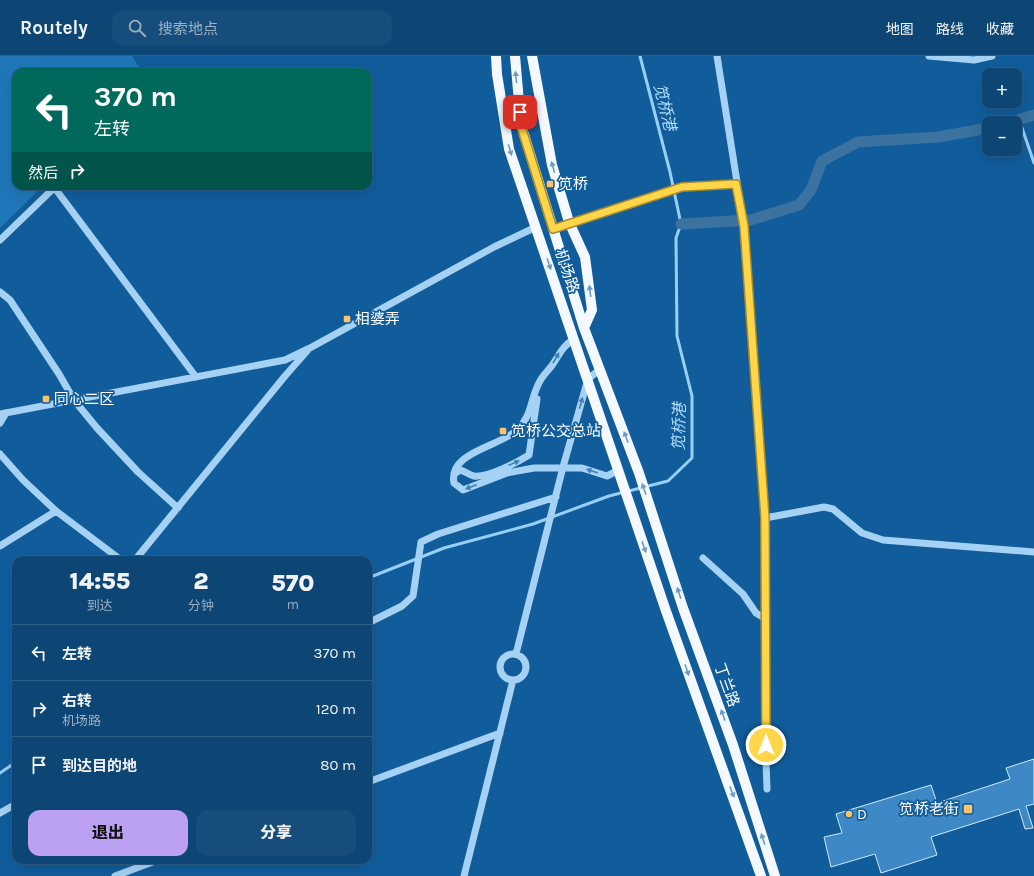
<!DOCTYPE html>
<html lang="zh">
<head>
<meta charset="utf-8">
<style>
  :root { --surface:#0d4675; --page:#164d7a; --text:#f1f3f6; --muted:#9ab1c5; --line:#2d5e87; --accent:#bca0f2 }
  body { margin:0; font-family:Karla,"Noto Sans SC",sans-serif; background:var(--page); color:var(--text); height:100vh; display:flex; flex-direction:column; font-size:15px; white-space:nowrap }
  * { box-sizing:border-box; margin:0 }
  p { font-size:13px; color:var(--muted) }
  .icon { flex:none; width:22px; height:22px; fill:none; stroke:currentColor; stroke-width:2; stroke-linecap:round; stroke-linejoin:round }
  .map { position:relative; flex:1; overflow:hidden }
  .details { position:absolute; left:12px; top:500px; width:360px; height:308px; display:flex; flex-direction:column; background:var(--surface); border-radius:12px; box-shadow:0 4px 16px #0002,0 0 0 1px var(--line) }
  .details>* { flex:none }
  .banner { position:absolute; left:12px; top:12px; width:360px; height:122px; border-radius:12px; box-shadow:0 4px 16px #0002,0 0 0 1px var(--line); background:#00695c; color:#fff; overflow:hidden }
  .controls { position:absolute; left:982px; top:12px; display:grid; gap:8px }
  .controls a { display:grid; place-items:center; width:40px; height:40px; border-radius:8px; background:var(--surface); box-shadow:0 4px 16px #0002,0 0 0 1px var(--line); font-size:20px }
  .pin { position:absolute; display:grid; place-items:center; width:34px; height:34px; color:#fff; margin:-17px; border-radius:8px; box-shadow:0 2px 6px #0006 }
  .me { position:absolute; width:44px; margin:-22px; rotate:0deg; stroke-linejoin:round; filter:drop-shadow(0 0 3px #0008) }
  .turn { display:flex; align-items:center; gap:14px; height:84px; padding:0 16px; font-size:18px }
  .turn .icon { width:52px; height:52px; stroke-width:2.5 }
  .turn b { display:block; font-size:28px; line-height:34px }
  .then { display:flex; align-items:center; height:38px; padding:0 16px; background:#0003; gap:8px; font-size:15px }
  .eta { display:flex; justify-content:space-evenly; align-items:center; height:68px; text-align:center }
  .eta b { font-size:24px; font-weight:800; line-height:28px }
  .primary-button { display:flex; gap:8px; margin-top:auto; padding:8px 16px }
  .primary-button a { flex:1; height:46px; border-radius:12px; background:var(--accent); color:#111; font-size:16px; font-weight:800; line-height:46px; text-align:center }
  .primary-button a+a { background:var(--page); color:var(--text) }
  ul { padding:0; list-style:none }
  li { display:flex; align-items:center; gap:12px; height:56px; padding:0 16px; border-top:1px solid var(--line) }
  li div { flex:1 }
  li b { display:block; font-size:15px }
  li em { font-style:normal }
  header { display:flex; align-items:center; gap:24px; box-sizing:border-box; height:56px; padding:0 20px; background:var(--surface); border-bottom:1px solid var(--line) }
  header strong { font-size:19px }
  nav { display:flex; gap:22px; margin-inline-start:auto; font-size:14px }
  .search { width:280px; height:36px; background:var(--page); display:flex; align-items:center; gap:10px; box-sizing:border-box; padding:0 14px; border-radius:12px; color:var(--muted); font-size:15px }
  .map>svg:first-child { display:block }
  .green { fill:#1f77b9 }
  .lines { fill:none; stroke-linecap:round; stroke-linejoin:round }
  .stream { stroke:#97cff8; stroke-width:3 }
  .canal { stroke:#3c729f; stroke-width:11 }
  .building { fill:#3e89c5; stroke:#cee9fe }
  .minor { stroke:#a5d2f4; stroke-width:7 }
  .major { stroke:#f3f9ff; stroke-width:10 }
  .oneway { fill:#6b9bc4 }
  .oneway2 { fill:#3d80b6 }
  .route-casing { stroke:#a68a30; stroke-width:10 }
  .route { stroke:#ffd54a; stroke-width:7 }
  .poi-dot { fill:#ffc269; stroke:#115d9c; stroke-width:1.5 }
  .labels { text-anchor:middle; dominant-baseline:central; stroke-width:3.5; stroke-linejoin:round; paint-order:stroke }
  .poi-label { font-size:15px; fill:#fff; stroke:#115d9c; text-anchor:start }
  .street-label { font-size:15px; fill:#fff; stroke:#115d9c }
  .water-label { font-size:16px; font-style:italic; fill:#b2dcfb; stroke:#115d9c }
</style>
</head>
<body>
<header>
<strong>Routely</strong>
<div class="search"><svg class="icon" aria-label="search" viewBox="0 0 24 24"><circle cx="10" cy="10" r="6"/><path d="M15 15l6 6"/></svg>搜索地点</div>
<nav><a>地图</a><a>路线</a><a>收藏</a></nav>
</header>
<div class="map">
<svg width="1034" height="820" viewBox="0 0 1034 820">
  <rect width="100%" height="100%" fill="#115d9c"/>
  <path class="green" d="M0 0H132L142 16H16V130H43L0 172Z"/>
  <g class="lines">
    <path class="stream" d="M1019 63 1034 107
      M368 522 444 492 533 468 609 440 668 425 692 402V340L677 280 676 182 681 168 670 116 640 0
      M0 717 16 706"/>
    <path class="canal" d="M1007 67 1034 59
      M681 168 751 164 799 149 811 134 822 105 858 86 938 81 989 72"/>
  </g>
  <path class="building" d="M1034 703V748L1026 750 1033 772 1025 773 1019 753 931 781 937 799 881 817 875 798 831 811 824 781 842 777 836 758 931 729 937 747 1010 723 1006 712Z"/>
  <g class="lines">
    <path class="minor" d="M717 0 744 170 765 462 766 705 767 733
      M929 0 974 4 992 0
      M54 131 196 321
      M553 173 682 131 736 128
      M0 184 56 130
      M0 236 10 244 59 318 74 344 97 372 138 416 178 452
      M574 283C562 291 561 296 553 308 549 314 543 319 540 325 530 342 533 359 517 374 499 391 448 396 454 427L463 434 507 417 534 412H582L607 420 619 414
      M0 358 285 304 310 292 494 191 536 171
      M0 367 6 357
      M0 398 23 424 56 455 121 504
      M454 418 460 414C465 415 469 419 474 420 487 422 518 406 529 399L537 343
      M765 462 824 451 833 453 862 477 883 484 1034 496
      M0 490 56 455
      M703 502 743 538 756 557 766 563
      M135 504 285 320 307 295
      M368 567 402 550 413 540 421 486 438 478 556 441
      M500 611a13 13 0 1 1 26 0a13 13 0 1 1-26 0Z
      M516 598 563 411 588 323 599 314
      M368 726 500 677
      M0 757 16 748
      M115 820 158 804
      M464 820 513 624"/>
    <path class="major" d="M496 0 497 18 509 93 666 555 761 820
      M515 0 521 69 584 272 639 417 683 552 733 689 775 820
      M532 0 552 109 569 166 585 201 592 254 584 272"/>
  </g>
  <defs><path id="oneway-solid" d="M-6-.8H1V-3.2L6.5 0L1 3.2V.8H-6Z"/></defs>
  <g class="oneway">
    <use href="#oneway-solid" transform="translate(516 21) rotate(-96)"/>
    <use href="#oneway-solid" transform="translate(510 94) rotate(74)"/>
    <use href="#oneway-solid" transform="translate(553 111) rotate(-105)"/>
    <use href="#oneway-solid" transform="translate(549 208) rotate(71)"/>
    <use href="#oneway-solid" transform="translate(590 235) rotate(-97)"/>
    <use href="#oneway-solid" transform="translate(626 381) rotate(-110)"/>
    <use href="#oneway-solid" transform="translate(644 433) rotate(-109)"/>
    <use href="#oneway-solid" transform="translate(644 491) rotate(71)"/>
    <use href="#oneway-solid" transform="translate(679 537) rotate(-108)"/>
    <use href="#oneway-solid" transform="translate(687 614) rotate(71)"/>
    <use href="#oneway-solid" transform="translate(723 659) rotate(-110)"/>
    <use href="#oneway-solid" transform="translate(732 736) rotate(69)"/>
    <use href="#oneway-solid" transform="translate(763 783) rotate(-108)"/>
  </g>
  <g class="oneway2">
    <use href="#oneway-solid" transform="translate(556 302) rotate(-60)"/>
    <use href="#oneway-solid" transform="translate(581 347) rotate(-74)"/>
    <use href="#oneway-solid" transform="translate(514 407) rotate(-22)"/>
    <use href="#oneway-solid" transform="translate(592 415) rotate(-163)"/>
    <use href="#oneway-solid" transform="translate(471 431) rotate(159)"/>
  </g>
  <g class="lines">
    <g class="route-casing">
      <path id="route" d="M520 56 521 70 553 173 682 131 736 128 744 170 765 462 766 689"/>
    </g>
    <use href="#route" class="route"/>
  </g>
  <g class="poi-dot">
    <rect x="546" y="124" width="8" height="8" rx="2"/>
    <rect x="343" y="259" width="8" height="8" rx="2"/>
    <rect x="42" y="339" width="8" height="8" rx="2"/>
    <rect x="499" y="371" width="8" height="8" rx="2"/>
    <rect x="963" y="748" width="10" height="10" rx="2"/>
    <circle cx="849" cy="758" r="4"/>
  </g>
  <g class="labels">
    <g class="poi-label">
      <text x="558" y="128">笕桥</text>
      <text x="355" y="263">相婆弄</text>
      <text x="54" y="343">同心二区</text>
      <text x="511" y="375">笕桥公交总站</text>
      <text x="959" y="753" text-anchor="end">笕桥老街</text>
      <text x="857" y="758">D</text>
    </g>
    <g class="street-label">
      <text transform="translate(567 215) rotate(71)">机场路</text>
      <text transform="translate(727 629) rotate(70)">丁兰路</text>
    </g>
    <g class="water-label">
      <text transform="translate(665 51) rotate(76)">笕桥港</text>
      <text transform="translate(679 371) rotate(-89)">笕桥港</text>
    </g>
  </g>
</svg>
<div class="controls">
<a>+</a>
<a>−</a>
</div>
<div class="pin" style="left:520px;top:56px;background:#d93025"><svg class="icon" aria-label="arrive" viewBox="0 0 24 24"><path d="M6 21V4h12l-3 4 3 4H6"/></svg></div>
<svg class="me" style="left:766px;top:689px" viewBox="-20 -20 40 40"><circle r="17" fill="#ffd54a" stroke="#fff" stroke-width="3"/><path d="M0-11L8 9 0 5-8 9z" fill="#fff"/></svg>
<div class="banner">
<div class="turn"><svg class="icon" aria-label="left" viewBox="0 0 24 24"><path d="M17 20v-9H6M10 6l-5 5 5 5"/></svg><div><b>370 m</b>左转</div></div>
<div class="then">然后<svg class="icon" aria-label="right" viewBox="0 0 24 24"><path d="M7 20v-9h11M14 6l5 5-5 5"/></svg></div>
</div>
<section class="details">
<div class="eta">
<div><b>14:55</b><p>到达</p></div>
<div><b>2</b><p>分钟</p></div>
<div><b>570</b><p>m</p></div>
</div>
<ul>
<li><svg class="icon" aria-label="left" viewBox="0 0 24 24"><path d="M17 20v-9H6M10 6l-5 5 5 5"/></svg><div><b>左转</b></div><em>370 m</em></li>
<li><svg class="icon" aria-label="right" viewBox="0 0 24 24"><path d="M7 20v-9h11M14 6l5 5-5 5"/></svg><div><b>右转</b><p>机场路</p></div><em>120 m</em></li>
<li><svg class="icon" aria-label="arrive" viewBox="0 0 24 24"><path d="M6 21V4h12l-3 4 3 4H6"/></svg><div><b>到达目的地</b></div><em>80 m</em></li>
</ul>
<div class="primary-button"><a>退出</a><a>分享</a></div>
</section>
</div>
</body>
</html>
